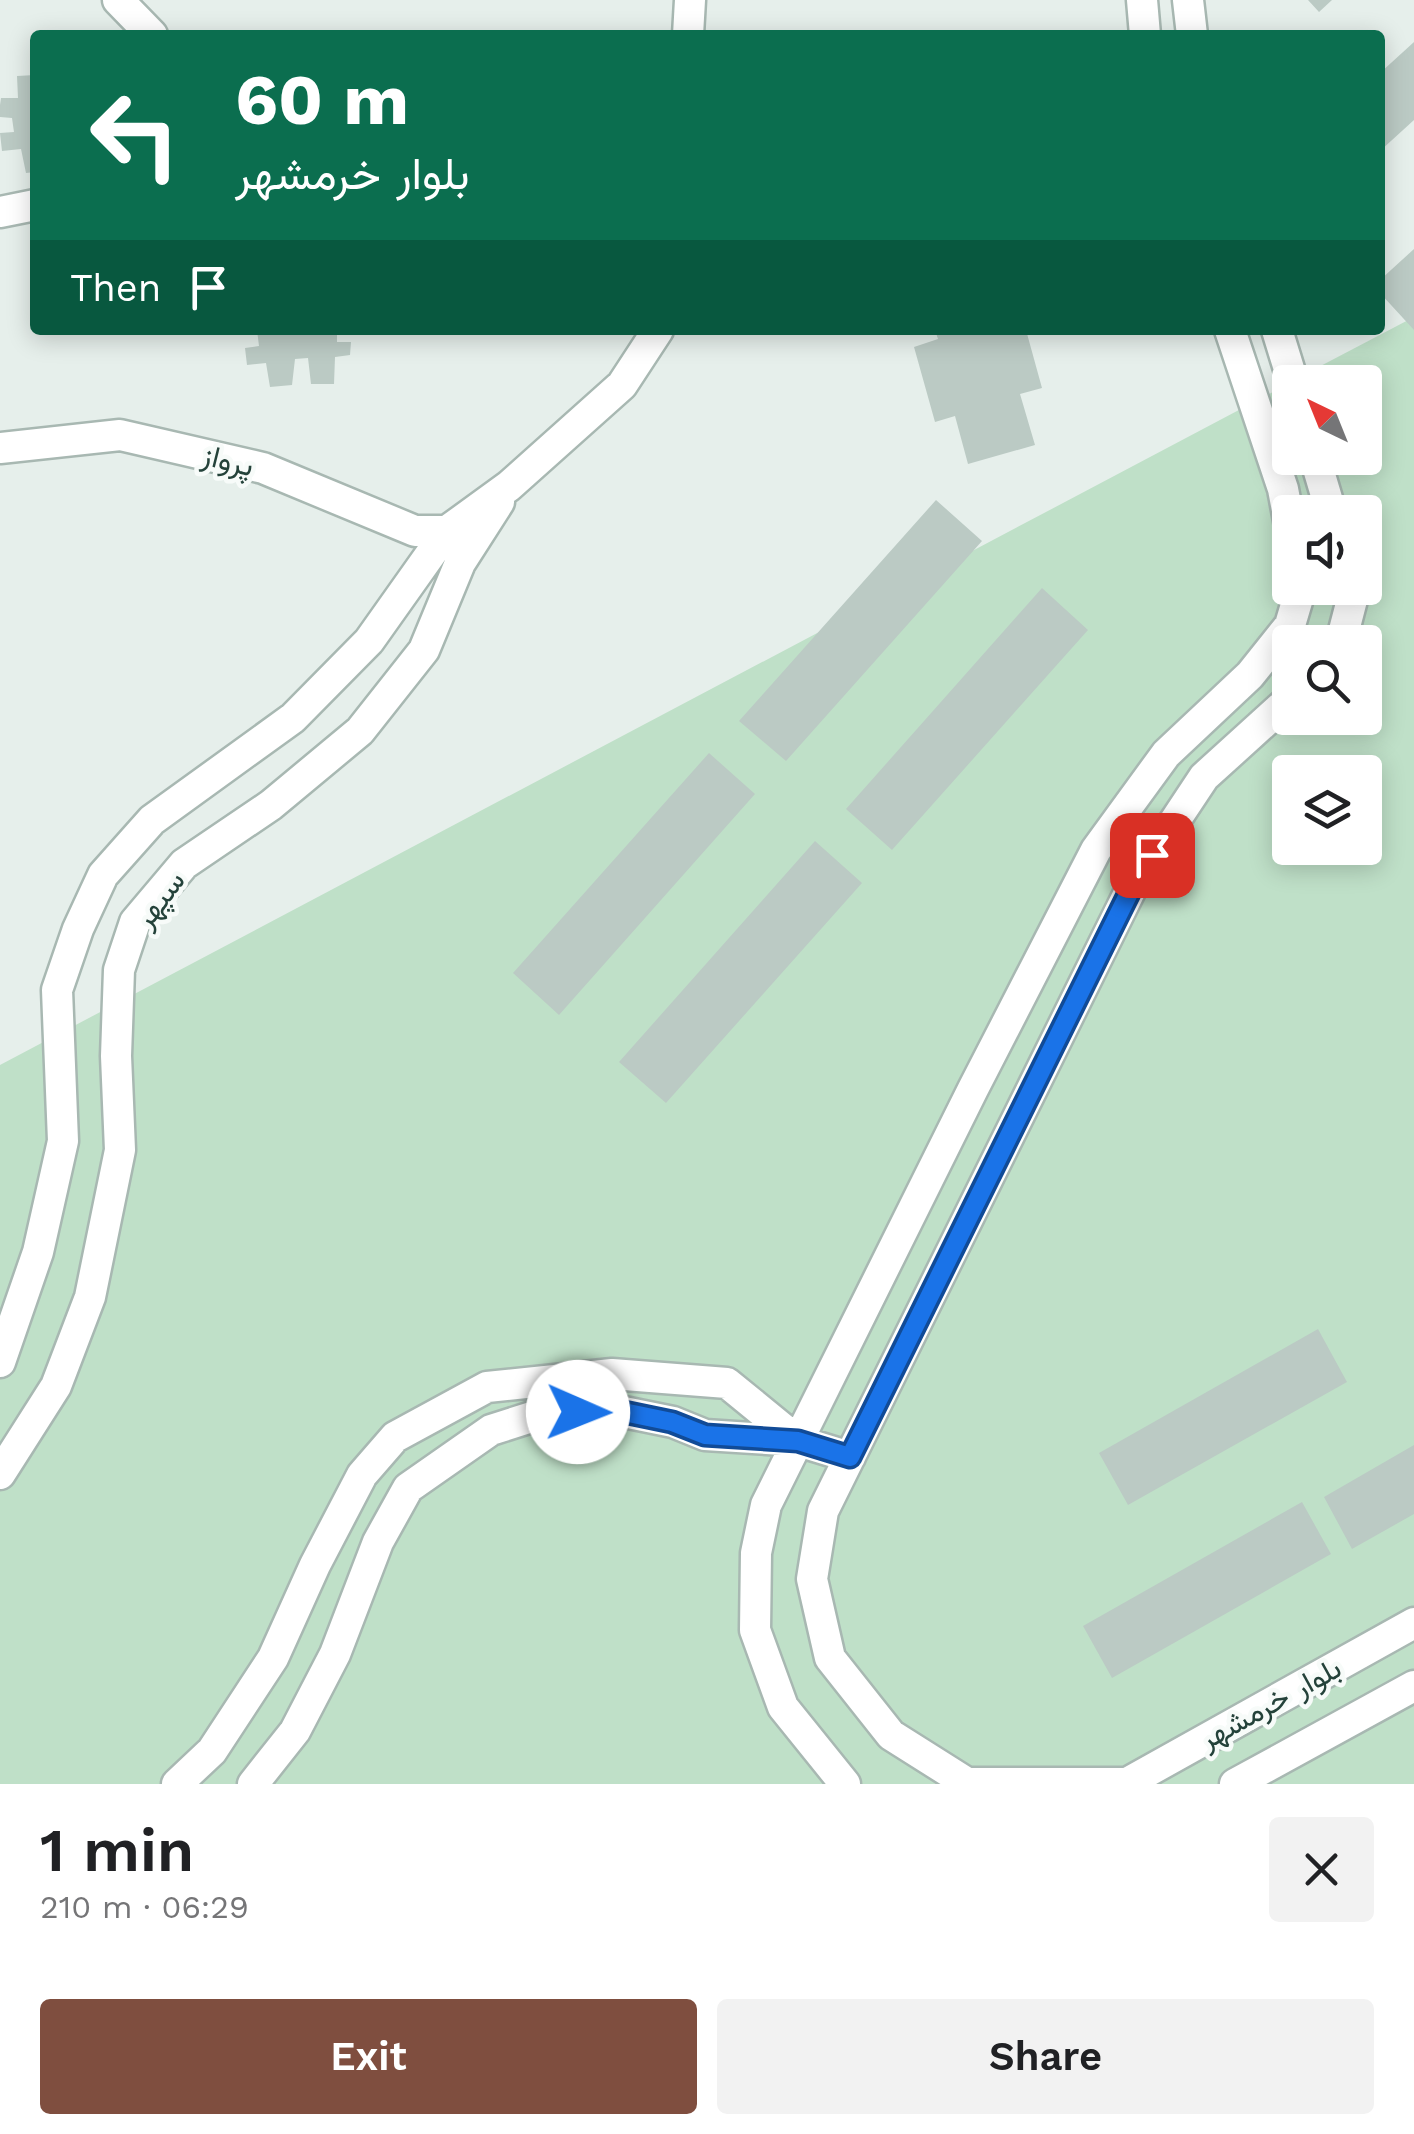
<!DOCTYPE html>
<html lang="en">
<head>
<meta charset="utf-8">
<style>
  :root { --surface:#fff; --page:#f2f2f2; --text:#202124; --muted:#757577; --accent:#7f4e3f }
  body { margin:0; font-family:"Work Sans",Vazirmatn,sans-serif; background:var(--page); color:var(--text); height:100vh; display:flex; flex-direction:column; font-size:38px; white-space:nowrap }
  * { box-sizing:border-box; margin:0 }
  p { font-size:32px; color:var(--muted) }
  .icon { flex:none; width:55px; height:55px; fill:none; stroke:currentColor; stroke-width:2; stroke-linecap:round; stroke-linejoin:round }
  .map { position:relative; height:1784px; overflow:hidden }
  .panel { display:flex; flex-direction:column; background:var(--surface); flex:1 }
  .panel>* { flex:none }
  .top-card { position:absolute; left:30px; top:30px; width:1355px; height:305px; border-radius:10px; box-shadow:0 5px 25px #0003; background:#0b6e4f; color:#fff; overflow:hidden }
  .needle { width:65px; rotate:317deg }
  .buttons { position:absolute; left:1272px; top:365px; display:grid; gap:20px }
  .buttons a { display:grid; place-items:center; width:110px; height:110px; border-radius:10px; background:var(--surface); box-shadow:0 5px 25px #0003; font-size:50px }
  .pin { position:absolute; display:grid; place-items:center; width:85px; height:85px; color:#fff; margin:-42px; border-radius:20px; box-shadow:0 5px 15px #0006 }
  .me { position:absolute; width:110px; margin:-55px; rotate:91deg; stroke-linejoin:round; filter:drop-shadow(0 0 8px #0008) }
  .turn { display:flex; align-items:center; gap:35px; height:210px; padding:0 40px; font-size:45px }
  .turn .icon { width:130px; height:130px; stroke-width:2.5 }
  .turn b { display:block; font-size:70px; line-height:85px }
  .then { display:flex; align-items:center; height:95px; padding:0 40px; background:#0003; gap:20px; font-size:38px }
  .round { display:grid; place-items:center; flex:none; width:105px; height:105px; border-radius:10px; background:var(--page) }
  .head { display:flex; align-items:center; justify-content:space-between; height:170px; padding:0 40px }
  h1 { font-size:60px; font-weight:600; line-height:75px }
  .primary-button { display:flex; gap:20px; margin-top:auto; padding:20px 40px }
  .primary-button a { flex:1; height:115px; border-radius:10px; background:var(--accent); color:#fff; font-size:40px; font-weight:600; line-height:115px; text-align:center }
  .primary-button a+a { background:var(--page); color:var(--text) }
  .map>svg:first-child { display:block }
  .green { fill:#bfe0c8; fill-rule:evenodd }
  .building { fill:#bbcac4 }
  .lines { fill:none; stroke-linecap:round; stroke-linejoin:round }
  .minor-casing { stroke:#a8b8b2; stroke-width:35 }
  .minor { stroke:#fff; stroke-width:30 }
  .route-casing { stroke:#114b97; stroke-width:25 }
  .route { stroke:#1a73e8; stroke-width:18 }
  .labels { text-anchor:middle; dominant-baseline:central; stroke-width:9; stroke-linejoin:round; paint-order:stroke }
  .street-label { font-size:30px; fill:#24423a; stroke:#f7fbf9 }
</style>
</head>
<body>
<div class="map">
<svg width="1414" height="1784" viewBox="0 0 1414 1784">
  <rect width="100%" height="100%" fill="#e6efeb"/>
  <path class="green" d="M1414 317V1784H0V1065L1290 383V458H1365V382H1290ZM1290 512H1365V588H1290ZM1290 642H1365V718H1290ZM1290 772H1365V848H1290Z"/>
  <path class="building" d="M1308 0H1332L1319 12Z
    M1414 42V120L1380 151V73Z
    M35 75V172L26 173 21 149 2 151 0 133 14 132 12 118 0 117V105L1 98H18L17 76Z
    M1414 249V330L1380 293V280Z
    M257 330H337V342H351L350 355 335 357 334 384H311L308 358 295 359 292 385 270 387 266 363 247 365 245 348 259 346Z
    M935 330H1026L1042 388 1020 394 1035 445 968 464 955 416 935 422 914 347 938 339Z
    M936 500 982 541 786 761 739 721Z
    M1042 588 1088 630 892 850 846 809Z
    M709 753 755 794 559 1015 513 973Z
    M815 841 862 883 666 1103 619 1062Z
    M1318 1329 1347 1382 1128 1505 1099 1453Z
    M1414 1445V1514L1352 1549 1324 1497Z
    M1302 1502 1331 1554 1112 1678 1083 1626Z"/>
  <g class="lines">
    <g class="minor-casing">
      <path id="minor" d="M118 0 152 35
        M1142 0 1145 35
        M1188 0 1192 35
        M688 35 690 0
        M0 212 35 205
        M1230 330 1283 489 1290 526
        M1277 330 1293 382
        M0 448 120 435 263 468 415 531H447
        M1315 458 1331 512
        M1341 642 1354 592 1353 588
        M1290 699 1204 777 1135 881 823 1511 812 1579 830 1658 891 1735 967 1783H1127L1414 1623
        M0 1362 38 1252 63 1141 57 990 78 929 103 875 152 820 293 718 369 641 447 531 509 486 622 385 658 330
        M0 1474 56 1386 90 1297 120 1150 116 1056 119 970 135 922 184 864 271 805 360 731 424 650 460 563 499 502
        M177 1784 212 1751 273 1658 315 1565 362 1475 395 1437 487 1387 612 1374 727 1383 798 1441
        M253 1784 295 1731 335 1654 378 1542 408 1488 491 1430 541 1414 614 1410 673 1422 705 1435 798 1441 850 1457
        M845 1784 783 1707 755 1630 756 1553 766 1505 973 1089 1096 850 1166 754 1250 675 1290 625 1301 588
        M1235 1784 1414 1686"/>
    </g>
    <use href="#minor" class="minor"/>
  </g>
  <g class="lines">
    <g class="route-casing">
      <path id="route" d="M578 1412 614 1410 672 1422 705 1435 798 1441 850 1457 1135 881 1152 855"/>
    </g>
    <use href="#route" class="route"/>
  </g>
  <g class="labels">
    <g class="street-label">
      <text transform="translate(228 460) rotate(14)">پرواز</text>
      <text transform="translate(159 899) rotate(-53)">سپهر</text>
      <text transform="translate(1270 1703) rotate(-29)">بلوار خرمشهر</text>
    </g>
  </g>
</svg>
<div class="buttons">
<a><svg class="needle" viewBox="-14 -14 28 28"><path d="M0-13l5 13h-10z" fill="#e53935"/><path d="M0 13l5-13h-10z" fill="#757577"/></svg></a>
<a><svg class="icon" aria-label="sound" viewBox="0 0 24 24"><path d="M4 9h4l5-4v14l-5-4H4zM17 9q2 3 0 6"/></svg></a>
<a><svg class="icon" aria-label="search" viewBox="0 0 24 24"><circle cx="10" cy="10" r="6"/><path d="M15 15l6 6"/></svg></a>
<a><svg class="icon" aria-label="layers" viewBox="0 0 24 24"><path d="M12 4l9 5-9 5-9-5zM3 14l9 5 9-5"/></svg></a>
</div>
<div class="pin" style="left:1152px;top:855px;background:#d93025"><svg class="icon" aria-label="arrive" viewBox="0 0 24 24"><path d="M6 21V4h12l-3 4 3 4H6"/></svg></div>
<svg class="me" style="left:578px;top:1412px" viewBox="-20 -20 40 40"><circle r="19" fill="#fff"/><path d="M0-13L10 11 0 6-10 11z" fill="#1a73e8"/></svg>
<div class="top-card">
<div class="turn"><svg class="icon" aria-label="left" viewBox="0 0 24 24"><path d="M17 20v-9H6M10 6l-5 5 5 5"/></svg><div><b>60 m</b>بلوار خرمشهر</div></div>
<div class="then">Then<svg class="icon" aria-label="arrive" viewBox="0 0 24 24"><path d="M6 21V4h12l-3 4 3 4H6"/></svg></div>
</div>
</div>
<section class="panel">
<div class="head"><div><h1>1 min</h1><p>210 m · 06:29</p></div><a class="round"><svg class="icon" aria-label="close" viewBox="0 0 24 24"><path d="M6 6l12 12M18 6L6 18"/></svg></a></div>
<div class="primary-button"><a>Exit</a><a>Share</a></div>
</section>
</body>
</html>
